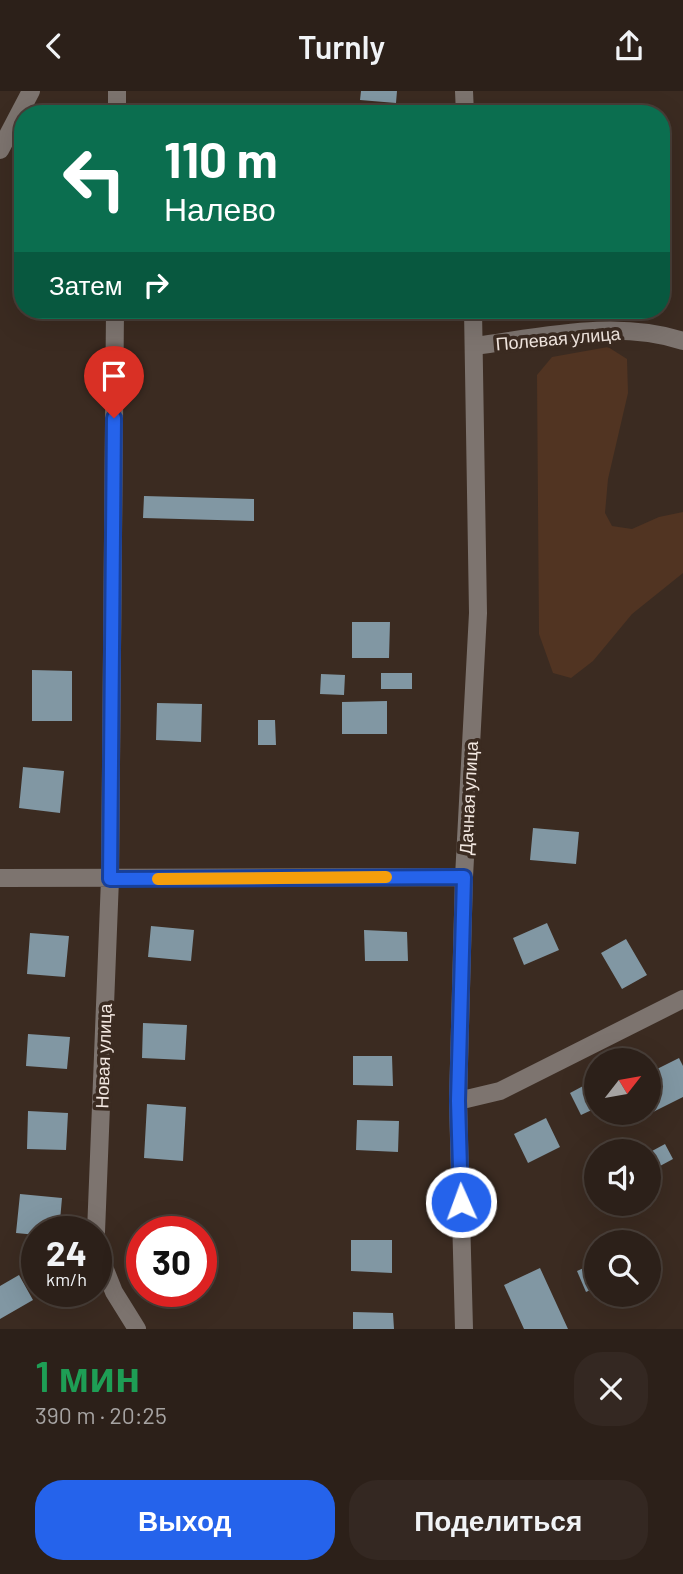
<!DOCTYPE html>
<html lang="ru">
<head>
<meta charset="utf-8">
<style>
  :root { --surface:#2c2019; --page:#342822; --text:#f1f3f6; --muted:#a6a3a2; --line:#483e38; --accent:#2563eb }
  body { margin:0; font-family:Barlow,sans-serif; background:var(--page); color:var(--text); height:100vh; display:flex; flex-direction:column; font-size:26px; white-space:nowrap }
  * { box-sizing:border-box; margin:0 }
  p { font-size:23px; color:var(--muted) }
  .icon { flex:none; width:38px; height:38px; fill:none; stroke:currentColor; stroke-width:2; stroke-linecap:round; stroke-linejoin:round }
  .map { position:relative; height:1238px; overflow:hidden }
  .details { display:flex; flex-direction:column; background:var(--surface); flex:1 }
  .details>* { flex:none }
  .guide { position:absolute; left:14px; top:14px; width:656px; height:214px; border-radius:28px; box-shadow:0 7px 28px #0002,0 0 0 2px var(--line); background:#0b6e4f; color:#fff; overflow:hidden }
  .needle { width:46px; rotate:59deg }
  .buttons { position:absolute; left:584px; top:957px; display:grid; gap:14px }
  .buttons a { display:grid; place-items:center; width:77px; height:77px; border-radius:50%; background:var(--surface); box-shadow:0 7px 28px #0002,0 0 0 2px var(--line); font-size:35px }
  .speed { position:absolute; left:21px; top:1125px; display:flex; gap:14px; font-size:35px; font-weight:700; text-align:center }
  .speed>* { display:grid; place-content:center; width:91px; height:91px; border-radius:50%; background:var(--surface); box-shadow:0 7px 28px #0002,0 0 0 2px var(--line); line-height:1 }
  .speed small { font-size:18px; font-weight:400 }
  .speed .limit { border:10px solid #d22; background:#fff; color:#111 }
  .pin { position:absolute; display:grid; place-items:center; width:60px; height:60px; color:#fff; margin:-72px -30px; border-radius:50% 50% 50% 0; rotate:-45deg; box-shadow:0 0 7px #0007 }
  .pin .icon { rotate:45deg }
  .me { position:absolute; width:77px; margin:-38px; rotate:358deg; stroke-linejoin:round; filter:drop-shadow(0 0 5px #0008) }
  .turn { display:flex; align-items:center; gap:24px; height:147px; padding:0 35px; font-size:32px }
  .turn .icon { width:91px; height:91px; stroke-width:2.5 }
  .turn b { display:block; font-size:49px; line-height:60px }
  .then { display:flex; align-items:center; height:66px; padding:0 35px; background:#0003; gap:14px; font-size:26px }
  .round { display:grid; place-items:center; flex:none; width:74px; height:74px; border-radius:28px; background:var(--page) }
  .head { display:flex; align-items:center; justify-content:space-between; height:119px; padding:0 35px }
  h1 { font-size:42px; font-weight:600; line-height:52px; color:#1e9e55 }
  .cta { display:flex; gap:14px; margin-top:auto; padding:14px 35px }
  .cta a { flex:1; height:80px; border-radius:28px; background:var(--accent); color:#fff; font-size:28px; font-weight:600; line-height:80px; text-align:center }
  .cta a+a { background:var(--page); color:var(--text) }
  header { display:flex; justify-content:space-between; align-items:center; height:91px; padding:0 35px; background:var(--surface); font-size:32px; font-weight:600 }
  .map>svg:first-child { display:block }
  .green { fill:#513422 }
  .building { fill:#8197a3 }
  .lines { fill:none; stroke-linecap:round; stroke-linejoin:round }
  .minor { stroke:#7d746f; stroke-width:18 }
  .route-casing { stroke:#184099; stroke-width:18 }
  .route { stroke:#2563eb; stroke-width:12 }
  .slow { stroke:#f59e0b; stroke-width:12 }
  .labels { text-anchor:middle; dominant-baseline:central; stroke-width:7; stroke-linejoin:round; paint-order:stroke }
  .street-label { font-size:18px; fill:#f2e7e0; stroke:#3b2b21 }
</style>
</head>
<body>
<header><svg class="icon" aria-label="back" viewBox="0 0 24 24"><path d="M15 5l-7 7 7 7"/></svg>Turnly<svg class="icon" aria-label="share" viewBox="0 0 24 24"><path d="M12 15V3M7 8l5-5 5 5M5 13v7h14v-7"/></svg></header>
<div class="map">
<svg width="683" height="1238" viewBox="0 0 683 1238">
  <rect width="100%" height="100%" fill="#3b2b21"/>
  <path class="green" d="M608 256 627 268 628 302 608 388 605 422 612 435 632 438 659 426 683 421V482L632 523 593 570 571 587 553 582 539 543 537 284 552 266Z"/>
  <path class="building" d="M361 0H397L396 12 360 9Z
    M662 150 672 155 662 178Z
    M144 405 254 408V430L143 427Z
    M352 531H390L389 567H352Z
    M32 579 72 580V630H32Z
    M381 582H412V598H381Z
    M321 583 345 584 344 604 320 603Z
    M387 610V643H342V611Z
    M157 612 202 613 201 651 156 649Z
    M258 629H275L276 654H258Z
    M23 676 64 680 60 722 19 717Z
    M533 737 579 741 576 773 530 769Z
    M547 832 559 859 524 874 513 847Z
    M151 835 194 839 191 870 148 866Z
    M364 839 407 841 408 870H365Z
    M30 842 69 845 65 886 27 883Z
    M626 848 647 884 622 898 601 862Z
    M143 932 187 934 185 969 142 967Z
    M28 943 70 946 67 978 26 975Z
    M353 965H392L393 995 353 994Z
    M679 967 683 975V1006L653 1021 649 1015V982Z
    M585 994 596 1017 581 1024 570 1002Z
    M147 1013 186 1016 183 1070 144 1067Z
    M28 1020 68 1022 66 1059 27 1058Z
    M546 1027 560 1056 528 1072 514 1043Z
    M357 1029 399 1030 398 1061 356 1059Z
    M665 1053 673 1068 660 1075 652 1060Z
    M20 1103 62 1107 59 1141H37V1144L16 1142Z
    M142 1146V1194H138L133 1147Z
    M351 1149H392V1182L351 1180Z
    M597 1171V1196L586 1201 577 1180Z
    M540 1177 568 1238H524L504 1194Z
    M19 1184 33 1209 0 1228V1195Z
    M353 1221 393 1222 394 1238H353Z"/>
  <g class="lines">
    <path class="minor" d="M464 0 465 23
      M117 23V0
      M0 59 31 0
      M475 255C542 246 617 228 683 250
      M0 787 464 786
      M458 1010 500 1000 683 908
      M96 1141 110 788 115 219
      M96 1156 114 1201 137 1238
      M464 1238 458 1010 464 786 478 522 473 219"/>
  </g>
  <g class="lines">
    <g class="route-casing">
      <path id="route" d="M114 327 110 788 464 786 458 1010 461 1111"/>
    </g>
    <use href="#route" class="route"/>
    <path class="slow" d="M158 788 386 786"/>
  </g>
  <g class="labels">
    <g class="street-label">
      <text transform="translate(558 247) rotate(-5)">Полевая улица</text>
      <text transform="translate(468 707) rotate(-87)">Дачная улица</text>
      <text transform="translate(103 965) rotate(-88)">Новая улица</text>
    </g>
  </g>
</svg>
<div class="buttons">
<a><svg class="needle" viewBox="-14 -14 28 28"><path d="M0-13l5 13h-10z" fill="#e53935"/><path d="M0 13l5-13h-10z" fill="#a6a3a2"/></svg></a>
<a><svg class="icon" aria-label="sound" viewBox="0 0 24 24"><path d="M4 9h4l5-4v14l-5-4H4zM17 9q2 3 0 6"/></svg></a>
<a><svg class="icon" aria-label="search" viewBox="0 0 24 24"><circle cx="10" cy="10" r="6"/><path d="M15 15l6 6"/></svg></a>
</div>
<div class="speed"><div>24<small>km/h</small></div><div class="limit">30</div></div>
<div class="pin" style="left:114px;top:327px;background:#d93025"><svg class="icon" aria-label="arrive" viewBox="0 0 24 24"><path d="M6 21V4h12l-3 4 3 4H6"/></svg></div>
<svg class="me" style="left:461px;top:1111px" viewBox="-20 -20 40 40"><circle r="17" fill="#2563eb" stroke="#fff" stroke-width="3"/><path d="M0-11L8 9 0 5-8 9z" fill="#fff"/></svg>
<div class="guide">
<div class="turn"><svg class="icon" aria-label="left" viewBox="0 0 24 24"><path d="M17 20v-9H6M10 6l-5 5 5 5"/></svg><div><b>110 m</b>Налево</div></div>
<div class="then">Затем<svg class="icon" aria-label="right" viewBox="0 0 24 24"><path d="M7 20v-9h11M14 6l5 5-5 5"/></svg></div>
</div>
</div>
<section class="details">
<div class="head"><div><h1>1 мин</h1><p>390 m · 20:25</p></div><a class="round"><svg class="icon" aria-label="close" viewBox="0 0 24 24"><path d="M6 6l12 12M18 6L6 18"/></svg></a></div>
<div class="cta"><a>Выход</a><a>Поделиться</a></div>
</section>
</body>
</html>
